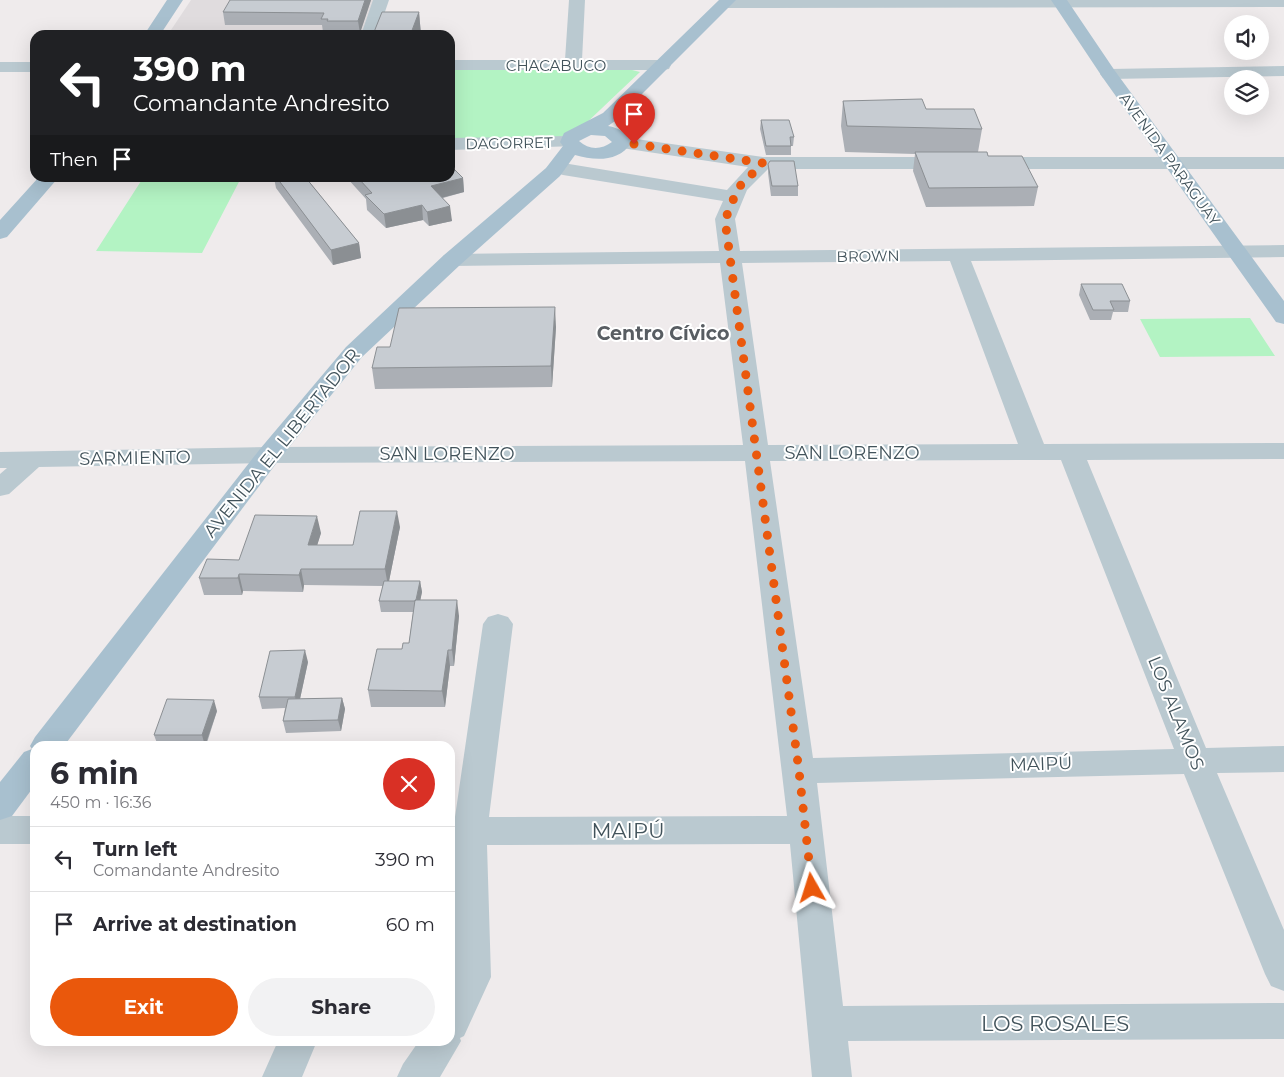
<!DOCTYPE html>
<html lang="en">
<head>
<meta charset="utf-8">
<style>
  :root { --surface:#fff; --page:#f2f2f3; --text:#2b2b33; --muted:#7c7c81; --line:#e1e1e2; --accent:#ea580c }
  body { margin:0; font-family:Montserrat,sans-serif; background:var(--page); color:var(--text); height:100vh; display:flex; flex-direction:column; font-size:19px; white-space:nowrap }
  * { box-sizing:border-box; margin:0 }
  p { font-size:16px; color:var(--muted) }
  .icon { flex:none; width:28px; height:28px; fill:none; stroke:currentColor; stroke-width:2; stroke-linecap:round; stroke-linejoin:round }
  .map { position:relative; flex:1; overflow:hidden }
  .drawer { position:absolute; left:30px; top:741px; width:425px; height:305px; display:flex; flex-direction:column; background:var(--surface); border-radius:15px; box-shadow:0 5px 20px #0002 }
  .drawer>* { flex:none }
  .banner { position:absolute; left:30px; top:30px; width:425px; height:152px; border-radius:15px; box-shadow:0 5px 20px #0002; background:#202124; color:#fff; overflow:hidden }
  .controls { position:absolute; left:1224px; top:15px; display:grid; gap:10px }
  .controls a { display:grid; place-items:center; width:45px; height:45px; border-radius:50%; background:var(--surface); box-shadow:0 5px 20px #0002; font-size:25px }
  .pin { position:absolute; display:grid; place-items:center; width:42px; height:42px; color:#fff; margin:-51px -21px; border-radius:50% 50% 50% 0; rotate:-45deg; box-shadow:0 0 5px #0007 }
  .pin .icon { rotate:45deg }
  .me { position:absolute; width:55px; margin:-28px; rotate:354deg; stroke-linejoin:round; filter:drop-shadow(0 0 4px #0008) }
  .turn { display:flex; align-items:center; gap:18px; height:105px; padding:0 20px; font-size:22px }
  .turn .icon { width:65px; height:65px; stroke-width:2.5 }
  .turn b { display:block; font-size:35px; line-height:42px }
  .then { display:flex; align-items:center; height:48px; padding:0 20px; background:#0003; gap:10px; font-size:19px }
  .round { display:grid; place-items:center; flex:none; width:52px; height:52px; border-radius:26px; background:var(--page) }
  .headline { display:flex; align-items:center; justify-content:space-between; height:85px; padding:0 20px }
  h1 { font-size:30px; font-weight:700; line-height:38px }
  .cta { display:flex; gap:10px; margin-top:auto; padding:10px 20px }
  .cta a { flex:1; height:58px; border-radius:30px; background:var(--accent); color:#fff; font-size:20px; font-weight:700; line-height:58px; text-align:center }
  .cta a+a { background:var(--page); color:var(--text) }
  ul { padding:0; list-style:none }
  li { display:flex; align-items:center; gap:15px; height:65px; padding:0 20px; border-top:1px solid var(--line) }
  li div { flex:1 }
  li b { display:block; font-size:19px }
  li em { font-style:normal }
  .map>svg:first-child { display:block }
  .education { fill:#e0dcde }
  .green { fill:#b3f3c3 }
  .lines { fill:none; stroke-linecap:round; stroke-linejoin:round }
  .minor { fill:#bac9d0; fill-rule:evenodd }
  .major { fill:#a8c0cf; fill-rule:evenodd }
  .wall { fill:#abafb5 }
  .shaded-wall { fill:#8b8f93 }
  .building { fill:#c7ccd2; stroke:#8b8f93 }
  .route { stroke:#ea580c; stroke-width:9; stroke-dasharray:0 16.2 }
  .labels { text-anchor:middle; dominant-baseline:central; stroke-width:4; stroke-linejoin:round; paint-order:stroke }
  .far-street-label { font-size:15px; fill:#42535b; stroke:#fff }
  .street-label { font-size:18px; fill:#42535b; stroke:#fff }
  .neighbourhood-label { font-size:19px; font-weight:bold; fill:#585d62; stroke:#fff }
  .near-street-label { font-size:21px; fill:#42535b; stroke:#fff }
</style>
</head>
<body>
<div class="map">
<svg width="1284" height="1077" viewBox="0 0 1284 1077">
  <rect width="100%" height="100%" fill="#efebec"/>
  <path class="education" d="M191 0H374L362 34 169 33Z"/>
  <path class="green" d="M620 67 640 72 581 128 554 140 450 142V68Z
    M143 178H241L202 253 96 251Z
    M1250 318 1275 356 1160 357 1140 319Z"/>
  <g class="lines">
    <path class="minor" d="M373 0H389L377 35H361Z
      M569 0H585L582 60H663L669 61 671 65 669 69 663 70H450V60H565Z
      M724 0H1284V7L719 8 716 5Z
      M0 62H35V72H0Z
      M1284 66V76L1109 79 1103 78 1100 74 1103 70 1109 69Z
      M569 136 576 138 578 142 576 146 450 150V138Z
      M622 137 763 157H1284V169H768L747 190 735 219 740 251 1284 245V257L971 261 1044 444 1284 443V459L1087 460 1206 748 1284 746V772L1217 773 1284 930V991L1271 986 1265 974 1184 774 817 783 843 1006 1284 1003V1039L848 1041 852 1077H812L790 844 487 845 491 977 464 1036 460 1038 461 1041 440 1077H397L403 1064 419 1041H450V983L453 977V845H450V817H455L483 624 488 617 498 614 508 617 513 624 489 817 787 816 745 461 269 463 39 467 9 494 0 496V474L7 468H0V452L269 447 743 445 720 263 452 266 444 265 441 260 444 255 452 254 719 251 715 219 723 201 563 175 556 173 553 169 556 165 563 163 727 190 748 167 615 147 613 143 615 139ZM950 261 1018 444 768 445 742 263ZM1034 460H1061L1174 749 813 758 770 461Z
      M0 816H35V844H0Z
      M278 1041H317L302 1077H262Z"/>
    <path class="major" d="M167 0H183L160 35H144Z
      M719 0H736L615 121 608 126C619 128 626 132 631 143 619 162 595 161 575 155L560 176 460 265 362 357 278 461 64 746H35V785L12 816 0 820V782L24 752 32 749 30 746 35 737 260 449 346 347 444 255 546 168 563 146 560 142 564 133 603 113ZM591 135 605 136 612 142C601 150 589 150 579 141Z
      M1051 0H1067L1115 71 1284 301V324L1276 322 1103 78Z
      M38 178H58L7 237 0 239V220Z"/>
  </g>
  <path class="wall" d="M371 0 360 33 329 34V32H323L322 25H225L223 12Z
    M419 12 421 35H374V32Z
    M843 101 926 109 982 129 978 152 988 156 1038 187 1034 206 926 207 913 171 915 154 845 152 841 126Z
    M761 120 794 137 793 146H791V155H766L760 129Z
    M768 164 798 186V196H771L768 173Z
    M274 178H306L359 243 361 258 333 265 276 188Z
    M347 178H463L464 192 443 198 452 221 429 226 423 220 386 228 367 210 366 199Z
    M1081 284 1130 301 1128 312H1113L1111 320H1090L1079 295Z
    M556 327 552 387 375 389 372 368 390 347Z
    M400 527 389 581H420L422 592 420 600 459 616 454 666H450L445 707H371L368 690 402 649 409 643 413 612H381L379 601 383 586 304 585 303 592 243 591 242 595H204L199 578 239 560 321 533 317 545H353Z
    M308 662 300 699 342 698 345 709 341 731 286 733 283 721 285 708 262 709 259 697Z
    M217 711 206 746H158L154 735Z"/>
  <path class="shaded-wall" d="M365 0H371L360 33 358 21Z
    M419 12 421 35H411V33Z
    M463 178 464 192 433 200 431 186Z
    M422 205 423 220 386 228 384 214Z
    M450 206 452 221 429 226 427 212Z
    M359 243 361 258 333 265 331 250Z
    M555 307 556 327 552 387 551 366Z
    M397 511 400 527 388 586 385 569Z
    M317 516 321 533 312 562 308 545Z
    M301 569 304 585 303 592 299 575Z
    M239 574 243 591 242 595 238 578Z
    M420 581 422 592 418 612 416 601Z
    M457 600 459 616 454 666 452 650Z
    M305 650 308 662 298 708 295 697Z
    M448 650 450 666 445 707 442 691Z
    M342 698 345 709 341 731 338 720Z
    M214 700 217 711 205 746 202 735Z"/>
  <path class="building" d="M230 0H365L358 21H327L328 19H321L324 13 223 12Z
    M382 12H419L411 33 374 32Z
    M922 99 926 109H974L982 129 847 126 843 101Z
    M761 120H789L794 137H790L791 146H766Z
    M915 152H987L988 156H1022L1038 187 929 188Z
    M770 161H794L798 186H772L768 164Z
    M450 165 463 178 431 186 450 206 427 212 422 205 384 214 365 195 372 193 358 178H450Z
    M277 178H306L359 243 331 250Z
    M1081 284H1122L1130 301H1110L1114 310H1093Z
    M555 307 551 366 372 368 377 347H390L399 308Z
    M360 511H397L385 569H301L299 575 239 574 238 578H199L207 559 239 560 255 515 317 516 308 545H353Z
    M384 581H420L416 600 415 601H379Z
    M415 600H457L452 650H448L442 691 368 690 377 649H402L403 643H409Z
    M305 650 295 697H259L270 651Z
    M342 698 338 720 283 721 288 699Z
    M167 699 214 700 202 735H154Z"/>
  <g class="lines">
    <path class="route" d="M634 144 763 163 738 188 725 220 799 771 812 888"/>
  </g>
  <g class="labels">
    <g class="far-street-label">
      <text x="556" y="65">CHACABUCO</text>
      <text transform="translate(509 143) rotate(-1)">DAGORRET</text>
      <text transform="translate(1170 159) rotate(54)">AVENIDA PARAGUAY</text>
      <text transform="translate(868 256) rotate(-1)">BROWN</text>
    </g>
    <g class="street-label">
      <text transform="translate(282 443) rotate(-51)">AVENIDA EL LIBERTADOR</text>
      <text x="852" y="453">SAN LORENZO</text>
      <text x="447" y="454">SAN LORENZO</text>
      <text transform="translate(135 458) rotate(-1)">SARMIENTO</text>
      <text transform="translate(1176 713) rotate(68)">LOS ALAMOS</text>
      <text transform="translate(1041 764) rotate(-2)">MAIPÚ</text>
    </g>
    <g class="neighbourhood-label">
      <text x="663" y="333">Centro Cívico</text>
    </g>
    <g class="near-street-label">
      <text x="628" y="830">MAIPÚ</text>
      <text x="1055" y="1023">LOS ROSALES</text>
    </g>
  </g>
</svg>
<div class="controls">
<a><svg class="icon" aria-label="sound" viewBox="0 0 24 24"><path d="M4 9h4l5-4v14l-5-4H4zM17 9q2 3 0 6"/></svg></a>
<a><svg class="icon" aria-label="layers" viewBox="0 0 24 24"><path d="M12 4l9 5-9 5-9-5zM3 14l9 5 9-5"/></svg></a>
</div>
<div class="pin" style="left:634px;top:144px;background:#d93025"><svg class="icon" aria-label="arrive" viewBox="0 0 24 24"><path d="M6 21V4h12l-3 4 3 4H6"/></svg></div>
<svg class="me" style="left:812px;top:888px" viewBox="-20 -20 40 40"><path d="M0-17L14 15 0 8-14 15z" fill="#ea580c" stroke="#fff" stroke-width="4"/></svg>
<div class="banner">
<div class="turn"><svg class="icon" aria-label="left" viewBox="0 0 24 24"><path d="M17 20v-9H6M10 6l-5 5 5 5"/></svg><div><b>390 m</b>Comandante Andresito</div></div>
<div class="then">Then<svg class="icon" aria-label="arrive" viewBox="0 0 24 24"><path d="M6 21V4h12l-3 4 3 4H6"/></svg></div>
</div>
<section class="drawer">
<div class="headline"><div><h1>6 min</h1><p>450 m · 16:36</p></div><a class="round" style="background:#d93025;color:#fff"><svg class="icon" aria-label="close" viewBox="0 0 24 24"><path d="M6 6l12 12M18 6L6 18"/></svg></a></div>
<ul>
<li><svg class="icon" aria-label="left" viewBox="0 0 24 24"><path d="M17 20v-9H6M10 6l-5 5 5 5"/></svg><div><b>Turn left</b><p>Comandante Andresito</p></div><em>390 m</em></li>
<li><svg class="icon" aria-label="arrive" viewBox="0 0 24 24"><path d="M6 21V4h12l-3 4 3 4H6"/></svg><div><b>Arrive at destination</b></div><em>60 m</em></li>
</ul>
<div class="cta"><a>Exit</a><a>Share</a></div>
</section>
</div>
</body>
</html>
